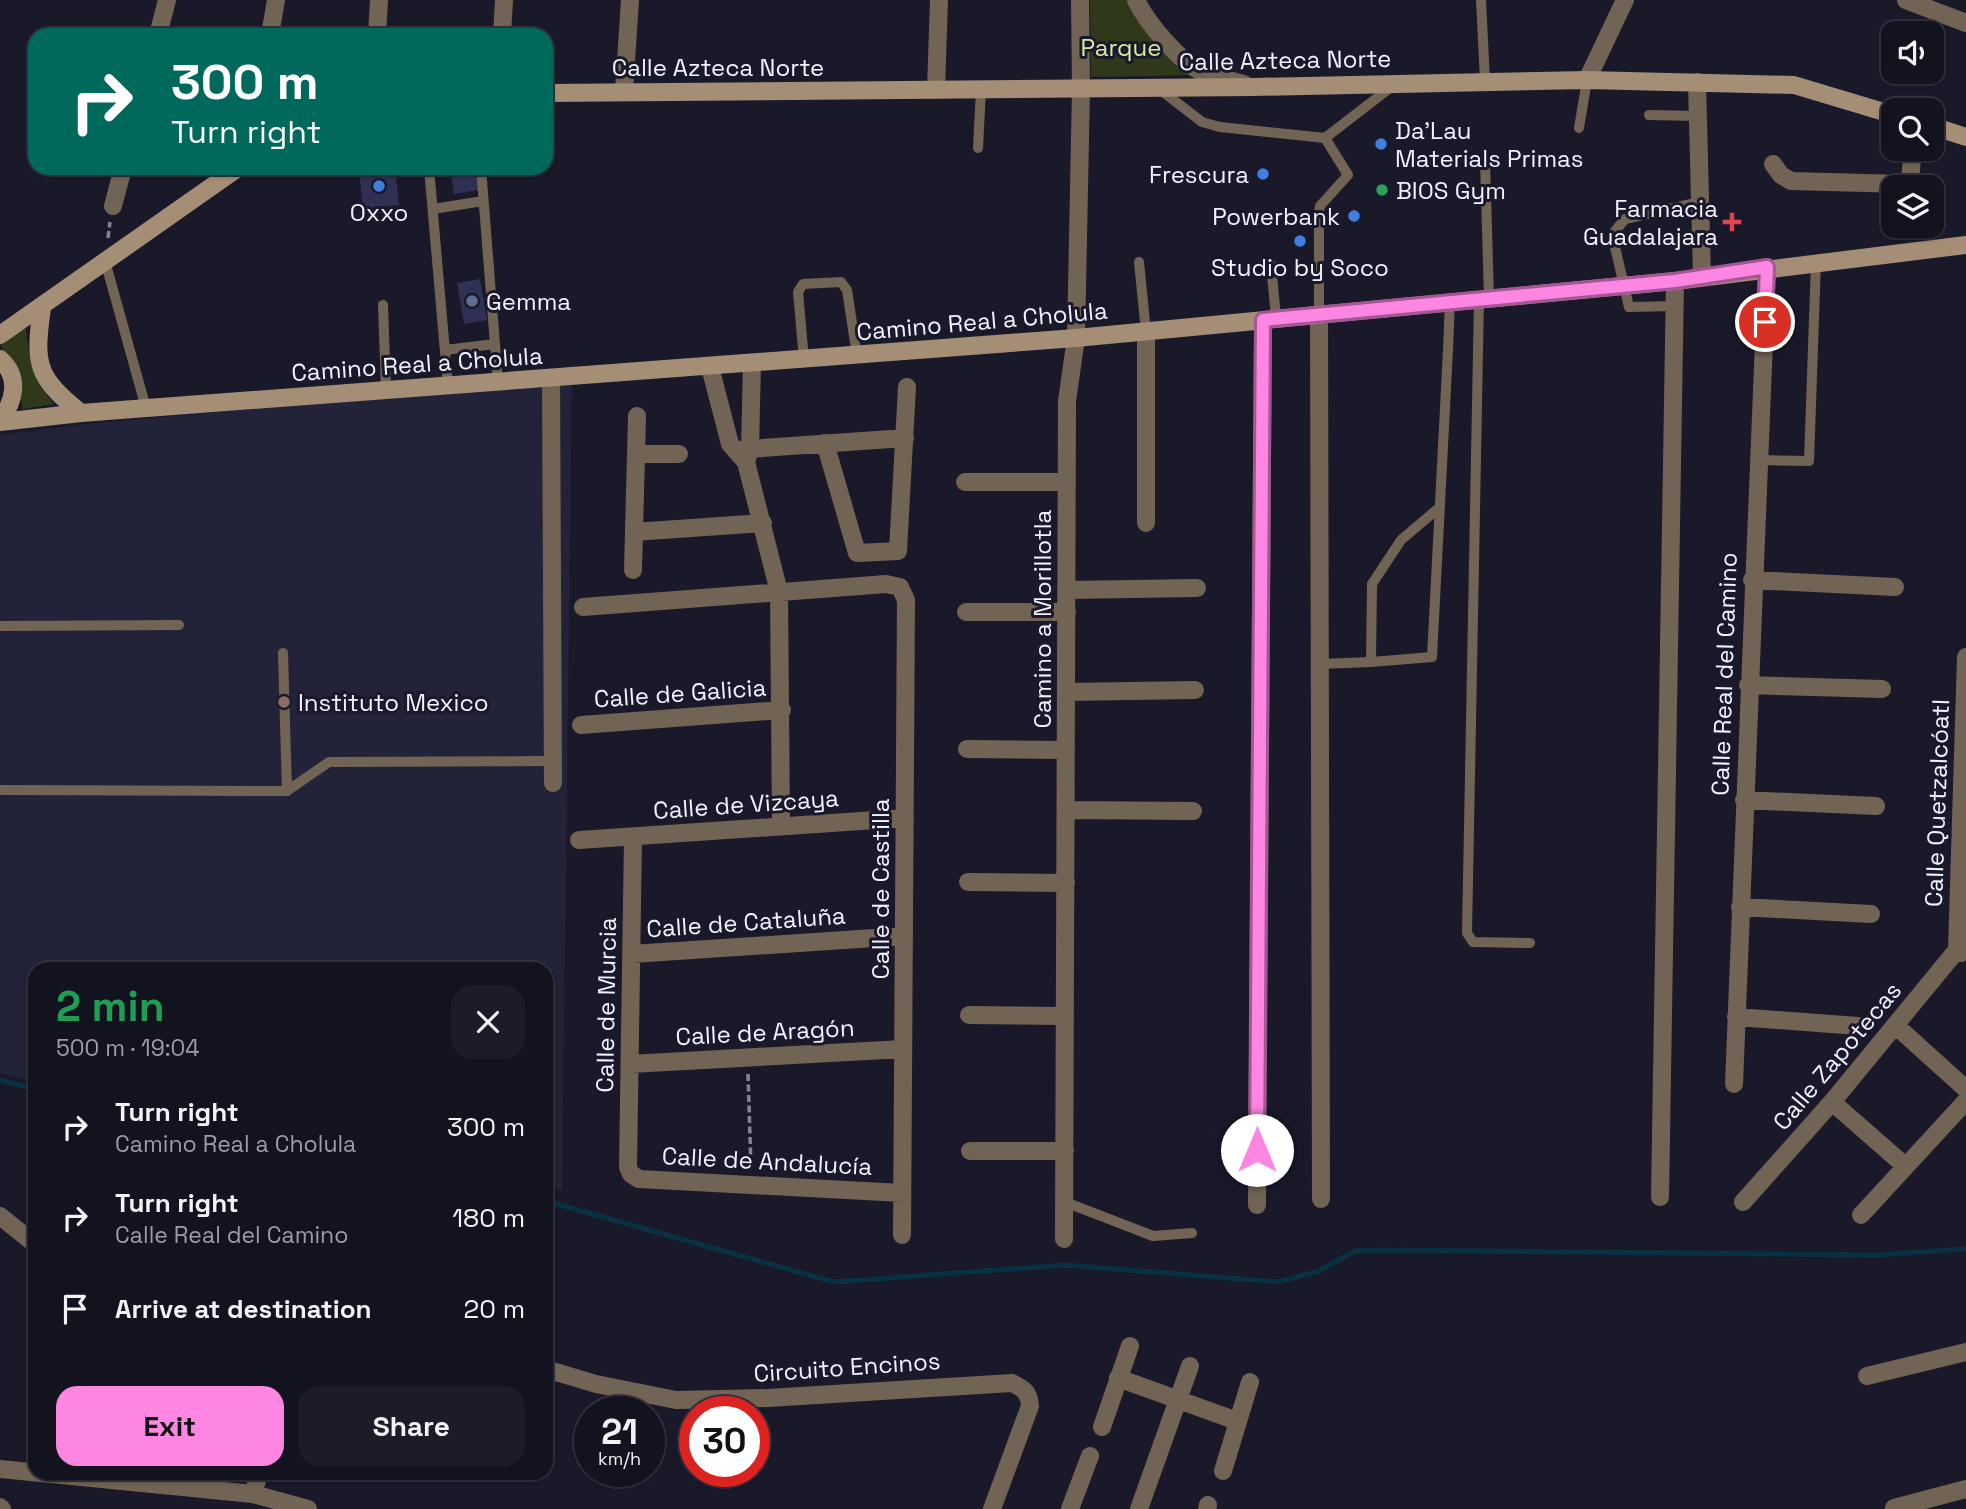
<!DOCTYPE html>
<html lang="en">
<head>
<meta charset="utf-8">
<style>
  :root { --surface:#131320; --page:#1c1c29; --text:#f1f3f6; --muted:#9d9ea5; --line:#32323e; --accent:#fd86e3 }
  body { margin:0; font-family:"Space Grotesk",sans-serif; background:var(--page); color:var(--text); height:100vh; display:flex; flex-direction:column; font-size:26px; white-space:nowrap }
  * { box-sizing:border-box; margin:0 }
  p { font-size:23px; color:var(--muted) }
  .icon { flex:none; width:38px; height:38px; fill:none; stroke:currentColor; stroke-width:2; stroke-linecap:round; stroke-linejoin:round }
  .map { position:relative; flex:1; overflow:hidden }
  .drawer { position:absolute; left:28px; top:962px; width:525px; height:518px; display:flex; flex-direction:column; background:var(--surface); border-radius:21px; box-shadow:0 2px 5px #0004,0 0 0 2px var(--line) }
  .drawer>* { flex:none }
  .hud { position:absolute; left:28px; top:28px; width:525px; height:147px; border-radius:21px; box-shadow:0 2px 5px #0004,0 0 0 2px var(--line); background:#00695c; color:#fff; overflow:hidden }
  .buttons { position:absolute; left:1881px; top:21px; display:grid; gap:14px }
  .buttons a { display:grid; place-items:center; width:63px; height:63px; border-radius:14px; background:var(--surface); box-shadow:0 2px 5px #0004,0 0 0 2px var(--line); font-size:35px }
  .speed { position:absolute; left:574px; top:1396px; display:flex; gap:14px; font-size:35px; font-weight:700; text-align:center }
  .speed>* { display:grid; place-content:center; width:91px; height:91px; border-radius:50%; background:var(--surface); box-shadow:0 2px 5px #0004,0 0 0 2px var(--line); line-height:1 }
  .speed small { font-size:18px; font-weight:400 }
  .speed .limit { border:10px solid #d22; background:#fff; color:#111 }
  .pin { position:absolute; display:grid; place-items:center; width:60px; height:60px; color:#fff; margin:-30px; border:4px solid #fff; border-radius:50%; box-shadow:0 2px 7px #0007 }
  .me { position:absolute; width:77px; margin:-38px; rotate:0deg; stroke-linejoin:round; filter:drop-shadow(0 0 5px #0008) }
  .turn { display:flex; align-items:center; gap:24px; height:147px; padding:0 28px; font-size:32px }
  .turn .icon { width:91px; height:91px; stroke-width:2.5 }
  .turn b { display:block; font-size:49px; line-height:60px }
  .round { display:grid; place-items:center; flex:none; width:74px; height:74px; border-radius:21px; background:var(--page) }
  .headline { display:flex; align-items:center; justify-content:space-between; height:119px; padding:0 28px }
  h1 { font-size:42px; font-weight:700; line-height:52px; color:#1e9e55 }
  .primary-button { display:flex; gap:14px; margin-top:auto; padding:14px 28px }
  .primary-button a { flex:1; height:80px; border-radius:21px; background:var(--accent); color:#111; font-size:28px; font-weight:700; line-height:80px; text-align:center }
  .primary-button a+a { background:var(--page); color:var(--text) }
  ul { padding:0; list-style:none }
  li { display:flex; align-items:center; gap:21px; height:91px; padding:0 28px }
  li div { flex:1 }
  li b { display:block; font-size:26px }
  li em { font-style:normal }
  .map>svg:first-child { display:block }
  .built { fill:#222238 }
  .green { fill:#30381b }
  .lines { fill:none; stroke-linecap:round; stroke-linejoin:round }
  .stream { stroke:#083141; stroke-width:5 }
  .building { fill:#303055 }
  .path { stroke:#848593; stroke-width:3.5; stroke-dasharray:7 3.5; stroke-linecap:butt }
  .service { stroke:#726455; stroke-width:10 }
  .minor { stroke:#726455; stroke-width:18 }
  .tertiary { stroke:#726455; stroke-width:18 }
  .secondary { stroke:#a48e75; stroke-width:18 }
  .route-casing { stroke:#a45794; stroke-width:18 }
  .route { stroke:#fd86e3; stroke-width:12 }
  .shop-dot { fill:#3f7fe0; stroke:#19192a; stroke-width:2.5 }
  .leisure-dot { fill:#2e9e5b; stroke:#19192a; stroke-width:2.5 }
  .health-dot { fill:#e0444e; stroke:#19192a; stroke-width:2.5 }
  .service-dot { fill:#5c6f8a; stroke:#19192a; stroke-width:2.5 }
  .education-dot { fill:#8d6e63; stroke:#19192a; stroke-width:2.5 }
  .labels { text-anchor:middle; dominant-baseline:central; stroke-width:6; stroke-linejoin:round; paint-order:stroke }
  .park-label { font-size:24px; fill:#d4e9a2; stroke:#19192a }
  .street-label { font-size:24px; fill:#f1f2fe; stroke:#19192a }
  .poi-label { font-size:24px; fill:#f1f2fe; stroke:#19192a; text-anchor:start }
</style>
</head>
<body>
<div class="map">
<svg width="1966" height="1509" viewBox="0 0 1966 1509">
  <rect width="100%" height="100%" fill="#19192a"/>
  <path class="built" d="M572 381 562 1190 546 1186V970H35V1082L0 1073V435L84 424Z"/>
  <path class="green" d="M1090 0H1128L1136 19 1195 75 1091 77Z
    M26 328C28 358 34 380 54 404L22 409 20 380 0 344Z"/>
  <g class="lines">
    <path class="stream" d="M0 1080 35 1089
      M546 1201 834 1282 1066 1265 1278 1282 1319 1271 1355 1251 1388 1250 1876 1255 1966 1249"/>
  </g>
  <path class="building" d="M359 168H395L399 205 363 209Z
    M450 168H475L478 190 454 194Z
    M480 279 487 320 464 324 457 283Z"/>
  <g class="lines">
    <path class="path" d="M108 238 110 222
      M748 1074 751 1167"/>
    <path class="service" d="M1481 0 1485 81
      M1158 88 1202 122 1220 127 1325 138 1395 84
      M1649 115 1698 116
      M1579 128 1587 80
      M978 148 981 90
      M1485 161 1489 298
      M429 168 448 386
      M481 168 498 382
      M433 209 483 201
      M105 261 146 408
      M1139 262 1146 332
      M1271 264 1276 318
      M1479 299 1467 933 1473 942 1530 943
      M383 305 386 390
      M1675 306 1629 307 1615 247V231L1625 219 1700 202
      M1319 313V212L1320 206 1348 175 1325 138
      M445 350 495 344
      M804 360 798 292 803 284 841 282 847 290 857 356
      M1758 460 1809 461 1816 262
      M1440 507 1401 540 1372 584 1371 662 1432 657 1448 350 1450 301
      M0 626 179 625
      M283 653 287 791
      M1320 664 1371 662
      M0 790 287 791 329 762 553 761
      M1065 1202 1153 1236 1192 1233"/>
    <path class="minor" d="M1906 0 1966 23
      M158 35 167 0
      M270 35 276 0
      M377 35 379 0
      M502 35 504 0
      M1587 80 1625 0
      M1697 82 1702 277
      M936 90 939 0
      M624 92 630 0
      M1773 164 1781 175 1791 181 1903 184 1910 179 1913 149
      M113 206 123 168
      M1319 313 1321 1199
      M1146 332V523
      M710 367 730 444 746 462 779 592 781 826
      M551 378 553 783
      M825 443 857 553 898 551 907 387
      M735 450 905 438
      M637 454H679
      M747 459 750 449 752 363
      M965 482H1067
      M634 532 763 523
      M633 570 637 416
      M1752 580 1895 587
      M1067 590 1197 588
      M583 607 886 584 900 587 906 600 902 1235
      M966 612H1067
      M1748 685 1882 689
      M1066 692 1195 690
      M581 725 782 710
      M967 749 1066 750
      M1744 800 1876 806
      M1066 810 1193 811
      M633 837 628 1167 631 1174 639 1179 902 1193
      M579 840 905 818
      M968 882 1066 883
      M1740 907 1871 914
      M1961 953 1957 950 1966 657
      M632 954 904 936
      M969 1015 1065 1016
      M1736 1017 1858 1026
      M1895 1025 1966 1089
      M630 1064 903 1049
      M1734 1084 1767 267
      M1832 1102 1904 1165
      M970 1151H1065
      M1660 1197 1675 281
      M1743 1202 1832 1102 1966 939
      M1257 1205 1263 320
      M1861 1215 1966 1101
      M0 1216 35 1244
      M1064 1239 1067 401 1076 338 1081 89 1080 0
      M546 1369 596 1384 676 1400 768 1398 1012 1383C1024 1389 1029 1392 1030 1406L992 1509
      M1867 1376 1966 1352
      M1118 1378 1237 1421
      M1102 1427 1130 1346
      M0 1469 253 1494 308 1509
      M1223 1471 1250 1382
      M253 1494 259 1474
      M0 1507 2 1509
      M1894 1508 1966 1489
      M1070 1509 1090 1456
      M1139 1509 1190 1366
      M1207 1509 1208 1505"/>
    <path class="tertiary" d="M1136 0C1147 23 1179 61 1202 72 1216 77 1230 81 1244 84"/>
    <path class="secondary" d="M546 93 1254 87 1587 80 1794 85 1894 115
      M1932 126 1966 137
      M42 308C34 364 36 377 81 413
      M0 335 238 168
      M0 359C20 377 15 401 0 420
      M0 422 81 413 1076 338 1675 281 1966 245"/>
  </g>
  <g class="lines">
    <g class="route-casing">
      <path id="route" d="M1257 1150 1263 320 1675 281 1767 267 1765 322"/>
    </g>
    <use href="#route" class="route"/>
  </g>
  <g class="shop-dot">
    <circle cx="1381" cy="144" r="7"/>
    <circle cx="1263" cy="174" r="7"/>
    <circle cx="379" cy="186" r="7"/>
    <circle cx="1354" cy="216" r="7"/>
    <circle cx="1300" cy="241" r="7"/>
  </g>
  <circle class="leisure-dot" cx="1382" cy="190" r="7"/>
  <path class="health-dot" d="M1728.5 211.5h7v7h7v7h-7v7h-7v-7h-7v-7h7z"/>
  <circle class="service-dot" cx="472" cy="301" r="7"/>
  <circle class="education-dot" cx="284" cy="702" r="7"/>
  <g class="labels">
    <g class="park-label">
      <text x="1121" y="47">Parque</text>
    </g>
    <g class="street-label">
      <text transform="translate(1285 60) rotate(-1)">Calle Azteca Norte</text>
      <text x="718" y="67">Calle Azteca Norte</text>
      <text transform="translate(982 321) rotate(-5)">Camino Real a Cholula</text>
      <text transform="translate(417 364) rotate(-4)">Camino Real a Cholula</text>
      <text transform="translate(1042 619) rotate(-90)">Camino a Morillotla</text>
      <text transform="translate(1724 674) rotate(-88)">Calle Real del Camino</text>
      <text transform="translate(680 693) rotate(-4)">Calle de Galicia</text>
      <text transform="translate(1937 803) rotate(-88)">Calle Quetzalcóatl</text>
      <text transform="translate(746 804) rotate(-4)">Calle de Vizcaya</text>
      <text transform="translate(880 889) rotate(-90)">Calle de Castilla</text>
      <text transform="translate(746 922) rotate(-4)">Calle de Cataluña</text>
      <text transform="translate(606 1005) rotate(-89)">Calle de Murcia</text>
      <text transform="translate(765 1032) rotate(-3)">Calle de Aragón</text>
      <text transform="translate(1837 1056) rotate(-50)">Calle Zapotecas</text>
      <text transform="translate(767 1161) rotate(3)">Calle de Andalucía</text>
      <text transform="translate(847 1367) rotate(-4)">Circuito Encinos</text>
    </g>
    <g class="poi-label">
      <text x="1395" y="130">Da'Lau<tspan x="1395" dy="28">Materials Primas</tspan></text>
      <text x="1249" y="174" text-anchor="end">Frescura</text>
      <text x="1396" y="190">BIOS Gym</text>
      <text x="1718" y="208" text-anchor="end">Farmacia<tspan x="1718" dy="28">Guadalajara</tspan></text>
      <text x="379" y="212" text-anchor="middle">Oxxo</text>
      <text x="1340" y="216" text-anchor="end">Powerbank</text>
      <text x="1300" y="267" text-anchor="middle">Studio by Soco</text>
      <text x="486" y="301">Gemma</text>
      <text x="298" y="702">Instituto Mexico</text>
    </g>
  </g>
</svg>
<div class="buttons">
<a><svg class="icon" aria-label="sound" viewBox="0 0 24 24"><path d="M4 9h4l5-4v14l-5-4H4zM17 9q2 3 0 6"/></svg></a>
<a><svg class="icon" aria-label="search" viewBox="0 0 24 24"><circle cx="10" cy="10" r="6"/><path d="M15 15l6 6"/></svg></a>
<a><svg class="icon" aria-label="layers" viewBox="0 0 24 24"><path d="M12 4l9 5-9 5-9-5zM3 14l9 5 9-5"/></svg></a>
</div>
<div class="speed"><div>21<small>km/h</small></div><div class="limit">30</div></div>
<div class="pin" style="left:1765px;top:322px;background:#d93025"><svg class="icon" aria-label="arrive" viewBox="0 0 24 24"><path d="M6 21V4h12l-3 4 3 4H6"/></svg></div>
<svg class="me" style="left:1257px;top:1150px" viewBox="-20 -20 40 40"><circle r="19" fill="#fff"/><path d="M0-13L10 11 0 6-10 11z" fill="#fd86e3"/></svg>
<div class="hud">
<div class="turn"><svg class="icon" aria-label="right" viewBox="0 0 24 24"><path d="M7 20v-9h11M14 6l5 5-5 5"/></svg><div><b>300 m</b>Turn right</div></div>
</div>
<section class="drawer">
<div class="headline"><div><h1>2 min</h1><p>500 m · 19:04</p></div><a class="round"><svg class="icon" aria-label="close" viewBox="0 0 24 24"><path d="M6 6l12 12M18 6L6 18"/></svg></a></div>
<ul>
<li><svg class="icon" aria-label="right" viewBox="0 0 24 24"><path d="M7 20v-9h11M14 6l5 5-5 5"/></svg><div><b>Turn right</b><p>Camino Real a Cholula</p></div><em>300 m</em></li>
<li><svg class="icon" aria-label="right" viewBox="0 0 24 24"><path d="M7 20v-9h11M14 6l5 5-5 5"/></svg><div><b>Turn right</b><p>Calle Real del Camino</p></div><em>180 m</em></li>
<li><svg class="icon" aria-label="arrive" viewBox="0 0 24 24"><path d="M6 21V4h12l-3 4 3 4H6"/></svg><div><b>Arrive at destination</b></div><em>20 m</em></li>
</ul>
<div class="primary-button"><a>Exit</a><a>Share</a></div>
</section>
</div>
</body>
</html>
